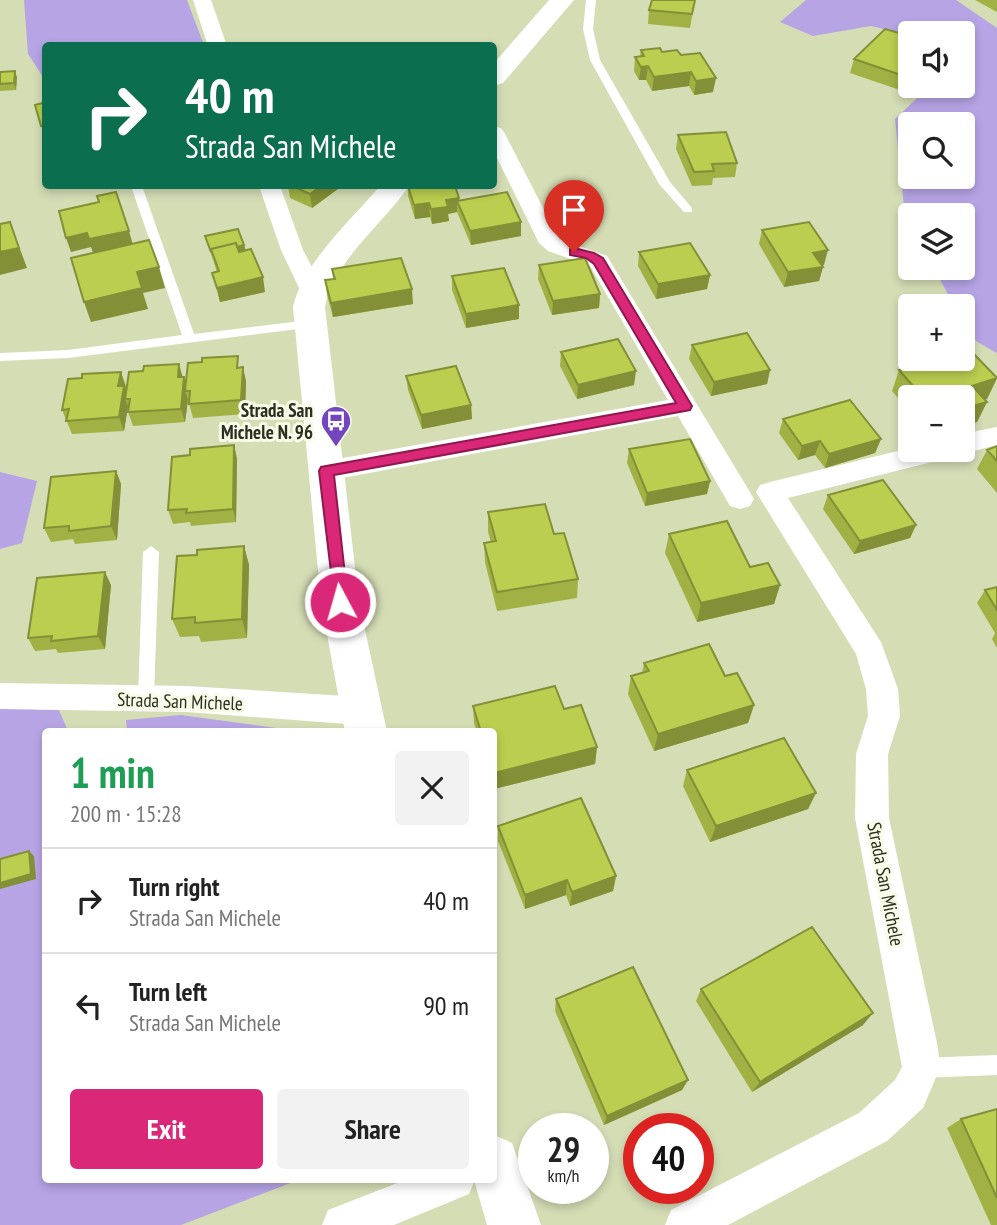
<!DOCTYPE html>
<html lang="en">
<head>
<meta charset="utf-8">
<style>
  :root { --surface:#fff; --page:#f2f2f2; --text:#222; --muted:#767676; --line:#e0e0e0; --accent:#db2777 }
  body { margin:0; font-family:"PT Sans Narrow",sans-serif; background:var(--page); color:var(--text); height:100vh; display:flex; flex-direction:column; font-size:26px; white-space:nowrap }
  * { box-sizing:border-box; margin:0 }
  p { font-size:23px; color:var(--muted) }
  .icon { flex:none; width:38px; height:38px; fill:none; stroke:currentColor; stroke-width:2; stroke-linecap:round; stroke-linejoin:round }
  .map { position:relative; flex:1; overflow:hidden }
  .side { position:absolute; left:42px; top:728px; width:455px; height:455px; display:flex; flex-direction:column; background:var(--surface); border-radius:7px; box-shadow:0 4px 10px #0003 }
  .side>* { flex:none }
  .top-card { position:absolute; left:42px; top:42px; width:455px; height:147px; border-radius:7px; box-shadow:0 4px 10px #0003; background:#0b6e4f; color:#fff; overflow:hidden }
  .tools { position:absolute; left:898px; top:21px; display:grid; gap:14px }
  .tools a { display:grid; place-items:center; width:77px; height:77px; border-radius:7px; background:var(--surface); box-shadow:0 4px 10px #0003; font-size:35px }
  .speed { position:absolute; left:518px; top:1113px; display:flex; gap:14px; font-size:35px; font-weight:700; text-align:center }
  .speed>* { display:grid; place-content:center; width:91px; height:91px; border-radius:50%; background:var(--surface); box-shadow:0 4px 10px #0003; line-height:1 }
  .speed small { font-size:18px; font-weight:400 }
  .speed .limit { border:10px solid #d22; background:#fff; color:#111 }
  .pin { position:absolute; display:grid; place-items:center; width:60px; height:60px; color:#fff; margin:-72px -30px; border-radius:50% 50% 50% 0; rotate:-45deg; box-shadow:0 0 7px #0007 }
  .pin .icon { rotate:45deg }
  .me { position:absolute; width:77px; margin:-38px; rotate:354deg; stroke-linejoin:round; filter:drop-shadow(0 0 5px #0008) }
  .turn { display:flex; align-items:center; gap:24px; height:147px; padding:0 28px; font-size:32px }
  .turn .icon { width:91px; height:91px; stroke-width:2.5 }
  .turn b { display:block; font-size:49px; line-height:60px }
  .round { display:grid; place-items:center; flex:none; width:74px; height:74px; border-radius:7px; background:var(--page) }
  .overview { display:flex; align-items:center; justify-content:space-between; height:119px; padding:0 28px }
  h1 { font-size:42px; font-weight:800; line-height:52px; color:#1e9e55 }
  .action { display:flex; gap:14px; margin-top:auto; padding:14px 28px }
  .action a { flex:1; height:80px; border-radius:7px; background:var(--accent); color:#fff; font-size:28px; font-weight:800; line-height:80px; text-align:center }
  .action a+a { background:var(--page); color:var(--text) }
  ul { padding:0; list-style:none }
  li { display:flex; align-items:center; gap:21px; height:105px; padding:0 28px; border-top:2px solid var(--line) }
  li div { flex:1 }
  li b { display:block; font-size:26px }
  li em { font-style:normal }
  .map>svg:first-child { display:block }
  .green { fill:#b6a4e5; fill-rule:evenodd }
  .lines { fill:none; stroke-linecap:round; stroke-linejoin:round }
  .service { fill:#fff; fill-rule:evenodd }
  .minor { fill:#fff; fill-rule:evenodd }
  .tertiary { fill:#fff; fill-rule:evenodd }
  .wall { fill:#a1b144 }
  .shaded-wall { fill:#839037 }
  .building { fill:#bbce4f; stroke:#839037; stroke-width:2 }
  .route { fill:#db2777; stroke:#8e194d; stroke-width:2 }
  .labels { text-anchor:middle; dominant-baseline:central; stroke-width:6; stroke-linejoin:round; paint-order:stroke }
  .poi-label { font-size:19px; font-weight:bold; fill:#2c2f20; stroke:#f7fbe7; text-anchor:end }
  .street-label { font-size:19px; fill:#2c2f20; stroke:#f7fbe7 }
</style>
</head>
<body>
<div class="map">
<svg width="997" height="1225" viewBox="0 0 997 1225">
  <rect width="100%" height="100%" fill="#d5ddb5"/>
  <path class="green" d="M24 0H187L204 45 46 46 45 77H43L28 54Z
    M806 0H956L997 28V353C972 339 963 337 962 306H954L934 268H962V215H910V219L904 207 895 119 930 86H962V33L910 35 871 26 813 36 780 22ZM910 124H962V177H910Z
    M0 472 37 481 22 543 0 549Z
    M0 708 59 710 68 731 46 732V1180H298L181 1225H0Z
    M181 715 298 731H127L126 720Z"/>
  <g class="lines">
    <path class="service" d="M586 0H596L593 29 600 60 670 182 692 208V212H684L659 184 590 60 583 29Z
      M131 186H142L194 334 309 320 314 321V327L68 358 0 361V353L68 350 182 335Z
      M151 546 159 552 154 698 152 703 146 705 140 703 138 698 143 552Z
      M997 1055V1075L921 1078 914 1075 911 1068 914 1061 921 1058Z"/>
    <path class="minor" d="M193 0H211L227 46H208Z
      M494 126 501 128 504 132 559 239 607 256 750 492 754 499 750 506 740 509 730 506 678 416 326 481 316 478 312 471 316 464 326 461 668 400 590 266 548 251 539 243 494 152Z
      M259 186H280L303 250 324 290 320 295 312 298 304 295 300 290 281 250Z
      M997 427V445L962 454 953 451 949 457 940 460 788 498 881 642 898 689 900 716 888 754 889 818 938 1048 940 1068 923 1108 887 1141 728 1225H665L671 1210 859 1113 895 1080 902 1067 855 818 856 754 868 716 866 689 856 654 756 492 760 485 770 482 910 448V450H962V434Z
      M0 683 187 686 361 697 372 701 377 711 372 721 361 725 187 712 0 709Z
      M405 1180H475L469 1194 394 1225H322L328 1210Z"/>
    <path class="tertiary" d="M549 0H574L503 83 494 86V63Z
      M380 186H409C384 223 332 263 325 307L359 602 387 732H345L321 602 293 307C302 264 352 219 380 186Z
      M494 1135 512 1143 541 1225H487L474 1180H494Z"/>
  </g>
  <path class="wall" d="M695 0 690 28 648 24 649 10Z
    M975 0H997V12Z
    M910 36V75L897 89 850 73 854 59Z
    M641 50 662 52 681 55 713 92 694 95 689 86 652 91 646 80H639L634 71 635 57 640 56Z
    M15 71 17 78 16 90 0 91V72Z
    M46 102V138L41 126Z
    M678 135 737 163 735 177 713 178 712 185 692 186 676 149Z
    M288 186H342L312 208 290 198Z
    M408 186H455L459 200 521 222V236L471 245 457 212 448 214 449 221 432 224 430 217 415 219 408 196Z
    M762 230 824 265H821L823 267 819 281 784 287 759 244Z
    M205 236 244 245 246 250 265 292 220 302 212 273 217 272Z
    M639 252 710 275 707 289 656 299 638 266Z
    M539 265 600 294 599 308 552 315 538 279Z
    M332 269 413 304 333 317 327 295 325 280 333 279Z
    M452 276 519 305V319L466 328 452 290Z
    M692 345 770 370 767 384 711 396 689 359Z
    M561 352 634 385 577 399 560 366Z
    M240 367 246 381 245 414 193 418 188 400 185 422 133 426 128 412V407L124 431 72 434 62 410 82 378 121 372 126 386V392L183 377 186 382Z
    M899 370 997 378 987 399H984L987 402 977 422 962 427V397H910V412L892 391Z
    M406 376 471 405 472 419 422 429 408 390Z
    M783 419 881 439 875 453 825 468 815 455 798 460 779 433Z
    M234 445 237 459 236 522 191 526 190 522 173 524 168 510 190 455Z
    M997 446V493L977 469 987 450Z
    M629 449 710 481 707 494 645 506 627 463Z
    M116 471 121 484 117 540 75 544 73 539 51 542 44 528Z
    M828 495 916 525 910 538 854 554 823 509Z
    M488 512 554 534 578 579 577 598 497 611 485 562 484 543 491 542 488 532Z
    M669 534 750 567 780 585 774 604 697 622 665 553Z
    M244 546 249 565 247 638 201 642 199 636 180 637 172 619 197 555Z
    M111 585 105 649 58 653 56 649 35 651 28 638Z
    M997 587V648L992 639 995 633 977 603 985 590Z
    M644 663 725 676 754 705 748 723 654 751 628 694 631 676 642 673Z
    M473 706 564 709 597 747 595 764 494 789V732H477L474 723Z
    M687 770 816 793 808 809 710 842 683 786Z
    M498 826 616 876 613 891 570 906 566 895 525 909 498 841Z
    M701 989 863 1025 752 1092 696 1001Z
    M556 999 688 1080 682 1090 604 1125 555 1011Z
    M997 1109V1225H991L947 1128 961 1119Z"/>
  <path class="shaded-wall" d="M910 65V75L897 89 901 75Z
    M648 66 646 80H639L641 67Z
    M15 71 17 78 16 90 14 83Z
    M691 72 689 86 652 91 654 77Z
    M716 78 713 92 694 95 696 81Z
    M201 186H215L201 188Z
    M321 186H342L312 208 310 194Z
    M459 198V205L457 201V212L448 214 449 221 432 224 431 209 446 200Z
    M429 203 430 217 415 219 414 205Z
    M10 222 27 268 0 275V252Z
    M521 222V236L471 245 470 231Z
    M129 231 133 245 93 253 91 247 71 252 66 238 87 233Z
    M244 245 246 252H212Z
    M828 250 824 265 810 267 813 253Z
    M159 267 165 288 143 293 148 309 91 322 84 302 137 272Z
    M823 267 819 281 784 287 788 272Z
    M710 275 707 289 656 299 658 284Z
    M263 277 265 292 220 302 217 288Z
    M412 289 413 304 333 317 331 303Z
    M600 294 599 308 552 315 553 301Z
    M519 305V319L466 328V314Z
    M179 364 183 378 178 377Z
    M243 367 246 381 245 414 241 400Z
    M770 370 767 384 711 396 714 382Z
    M636 371 634 385 577 399 578 385Z
    M121 372 129 399H125L128 406 124 431 119 417 118 386Z
    M184 377 188 391H185L188 400 185 422 181 409Z
    M997 378 987 399 963 406 972 386Z
    M987 402 977 422 962 427V409Z
    M471 405 472 419 422 429 421 415Z
    M881 439 875 453 825 468 829 454Z
    M820 441 815 455 798 460 802 446Z
    M234 445 237 459 236 522 233 509Z
    M116 471 121 484 117 540 111 526Z
    M710 481 707 494 645 506 647 493Z
    M916 525 910 538 854 554 860 541Z
    M244 546 249 565 247 638 242 619Z
    M105 572 111 585 105 649 98 636Z
    M780 585 774 604 697 622 701 603Z
    M754 705 748 723 654 751 658 734Z
    M597 747 595 764 494 789V773Z
    M816 793 808 809 710 842 716 826Z
    M29 851 34 856 36 879 0 889V883Z
    M616 876 613 891 570 906 572 892Z
    M567 880 566 895 525 909V895Z
    M873 1013 863 1025 752 1092 760 1082Z
    M688 1080 682 1090 604 1125 607 1116Z"/>
  <path class="building" d="M652 0H695L692 14 649 10Z
    M885 29 910 36V65L901 75 854 59Z
    M660 48 662 52 677 50 681 55 700 53 716 78 696 81 691 72 654 77 648 66 641 67 635 57 644 56 641 50Z
    M15 71 14 83 0 84V72Z
    M46 102V126H41L35 105Z
    M726 132 737 163 712 164 714 171 694 172 678 135Z
    M292 186H321L310 194Z
    M408 186H455L459 198 446 200 448 207 431 209 429 203 414 205Z
    M116 192 129 231 89 239 87 233 66 238 59 211 99 202 97 196Z
    M507 192 521 222 470 231 457 201Z
    M10 222 19 248 0 252V224Z
    M809 222 828 250 813 253 823 267 788 272 762 230Z
    M238 229 244 245 237 247 236 243 211 249V252L205 236Z
    M149 240 159 267 137 272 142 288 84 302 71 258Z
    M236 243 239 252 251 249 263 277 217 288 212 273 219 271 211 249Z
    M690 243 710 275 658 284 639 252Z
    M401 258 412 289 331 303 325 280 335 279 332 269Z
    M585 258 600 294 553 301 539 265Z
    M504 268 519 305 466 314 452 276Z
    M747 333 770 370 714 382 692 345Z
    M618 339 636 371 578 385 561 352Z
    M970 350 997 378 972 386 987 402 962 409V397H923L899 370 940 359H962V352Z
    M238 356 237 368 243 367 241 400 189 404 190 391H185L188 363 202 362V358Z
    M179 364 178 377H184L181 409 128 412 130 399H125L129 372 143 371 144 366Z
    M456 366 471 405 421 415 406 376Z
    M121 372 118 386H124L119 417 66 421 69 409 62 410 68 379 82 378V374Z
    M850 400 881 439 829 454 820 441 802 446 783 419Z
    M690 439 710 481 647 493 629 449Z
    M234 445 233 509 186 513 187 509 168 510 172 457 190 455V449Z
    M997 446V461L987 450Z
    M116 471 111 526 69 531V526L44 528 51 477Z
    M883 480 916 525 860 541 828 495Z
    M545 504 554 534 564 533 578 579 497 592 484 543 496 541 488 512Z
    M727 521 750 567 768 563 780 585 701 603 669 534Z
    M244 546 242 619 195 623V617L172 619 177 556 197 555V550Z
    M105 572 98 636 51 641 52 636 28 638 37 578Z
    M997 587V610L985 590Z
    M709 644 725 676 737 673 754 705 658 734 631 676 649 671 644 663Z
    M555 686 564 709 581 705 597 747 494 773V732H481L473 706Z
    M784 738 816 793 716 826 687 770Z
    M581 798 616 876 572 892 567 880 525 895 498 826Z
    M29 851 31 874 0 883V859Z
    M812 927 873 1013 760 1082 701 989Z
    M633 967 688 1080 607 1116 556 999Z
    M997 1109V1198L961 1119Z"/>
  <path class="route" d="M574 248 594 253 603 258 692 406 690 410 334 475 348 602 346 606H335L319 471 321 467 676 403 594 264 586 258 570 255V249Z"/>
  <defs>
    <g id="bus-pin" transform="scale(1.575)"><path d="M0 17L-7.5 6A9.5 9.5 0 1 1 7.5 6Z" fill="#7446be" stroke="#f7fbe7"/><path d="M-5-6H5V4H4V6H2V4H-2V6H-4V4H-5ZM-3.5-4V0h7V-4ZM-3.5 1.2v1.5H-2V1.2ZM2 1.2v1.5H3.5V1.2Z" fill="#fff"/></g>
  </defs>
  <g fill-rule="evenodd">
    <use href="#bus-pin" x="336" y="421"/>
  </g>
  <g class="labels">
    <g class="poi-label">
      <text x="313" y="410">Strada San<tspan x="313" dy="22">Michele N. 96</tspan></text>
    </g>
    <g class="street-label">
      <text transform="translate(180 701) rotate(2)">Strada San Michele</text>
      <text transform="translate(886 884) rotate(79)">Strada San Michele</text>
    </g>
  </g>
</svg>
<div class="tools">
<a><svg class="icon" aria-label="sound" viewBox="0 0 24 24"><path d="M4 9h4l5-4v14l-5-4H4zM17 9q2 3 0 6"/></svg></a>
<a><svg class="icon" aria-label="search" viewBox="0 0 24 24"><circle cx="10" cy="10" r="6"/><path d="M15 15l6 6"/></svg></a>
<a><svg class="icon" aria-label="layers" viewBox="0 0 24 24"><path d="M12 4l9 5-9 5-9-5zM3 14l9 5 9-5"/></svg></a>
<a>+</a>
<a>−</a>
</div>
<div class="speed"><div>29<small>km/h</small></div><div class="limit">40</div></div>
<div class="pin" style="left:574px;top:252px;background:#d93025"><svg class="icon" aria-label="arrive" viewBox="0 0 24 24"><path d="M6 21V4h12l-3 4 3 4H6"/></svg></div>
<svg class="me" style="left:340px;top:602px" viewBox="-20 -20 40 40"><circle r="17" fill="#db2777" stroke="#fff" stroke-width="3"/><path d="M0-11L8 9 0 5-8 9z" fill="#fff"/></svg>
<div class="top-card">
<div class="turn"><svg class="icon" aria-label="right" viewBox="0 0 24 24"><path d="M7 20v-9h11M14 6l5 5-5 5"/></svg><div><b>40 m</b>Strada San Michele</div></div>
</div>
<section class="side">
<div class="overview"><div><h1>1 min</h1><p>200 m · 15:28</p></div><a class="round"><svg class="icon" aria-label="close" viewBox="0 0 24 24"><path d="M6 6l12 12M18 6L6 18"/></svg></a></div>
<ul>
<li><svg class="icon" aria-label="right" viewBox="0 0 24 24"><path d="M7 20v-9h11M14 6l5 5-5 5"/></svg><div><b>Turn right</b><p>Strada San Michele</p></div><em>40 m</em></li>
<li><svg class="icon" aria-label="left" viewBox="0 0 24 24"><path d="M17 20v-9H6M10 6l-5 5 5 5"/></svg><div><b>Turn left</b><p>Strada San Michele</p></div><em>90 m</em></li>
</ul>
<div class="action"><a>Exit</a><a>Share</a></div>
</section>
</div>
</body>
</html>
